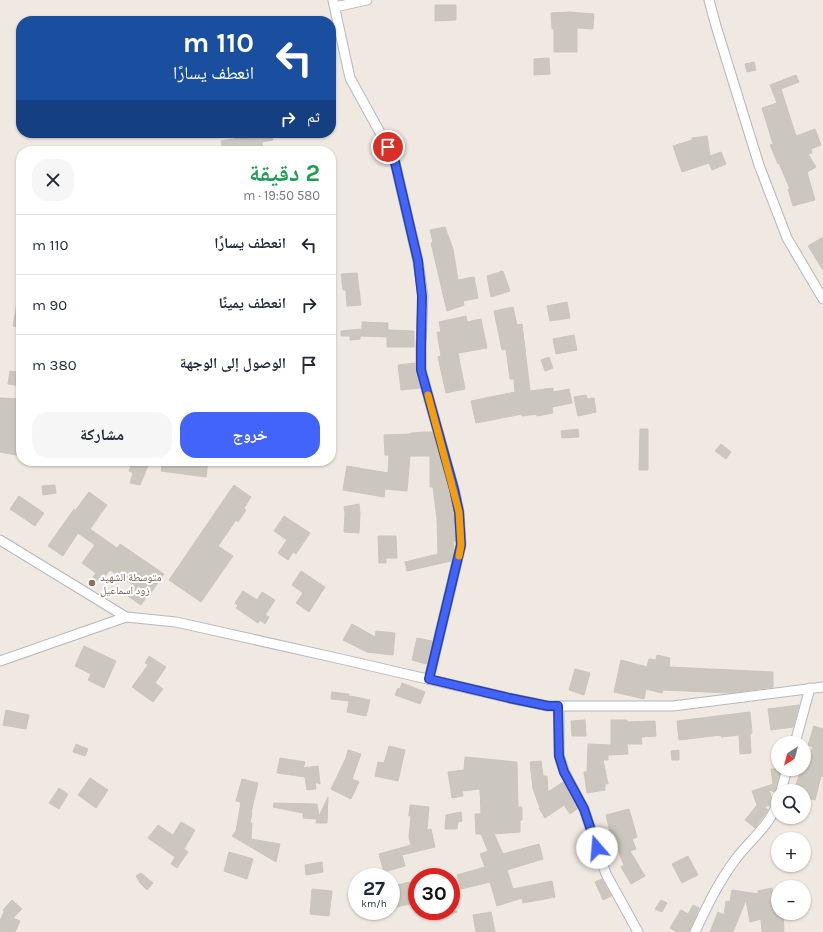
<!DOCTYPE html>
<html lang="ar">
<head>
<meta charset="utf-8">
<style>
  :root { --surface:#fff; --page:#f6f6f7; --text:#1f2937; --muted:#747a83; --line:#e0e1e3; --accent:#4264fb }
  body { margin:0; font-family:Karla,"Noto Naskh Arabic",sans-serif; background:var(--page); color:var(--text); direction:rtl; height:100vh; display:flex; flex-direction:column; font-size:15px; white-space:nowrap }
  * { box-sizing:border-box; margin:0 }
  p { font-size:13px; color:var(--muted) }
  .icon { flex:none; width:22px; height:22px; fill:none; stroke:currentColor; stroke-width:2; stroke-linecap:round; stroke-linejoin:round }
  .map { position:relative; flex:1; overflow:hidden; direction:ltr }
  .panel { position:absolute; left:16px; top:146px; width:320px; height:320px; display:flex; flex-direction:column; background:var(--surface); border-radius:16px; box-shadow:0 1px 3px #0004; direction:rtl }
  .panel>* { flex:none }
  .guide { position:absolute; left:16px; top:16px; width:320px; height:122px; border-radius:16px; box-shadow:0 1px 3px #0004; direction:rtl; background:#1a4fa0; color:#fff; overflow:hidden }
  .needle { width:26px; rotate:216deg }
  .buttons { position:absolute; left:771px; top:736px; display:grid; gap:8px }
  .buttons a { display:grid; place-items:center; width:40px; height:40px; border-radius:50%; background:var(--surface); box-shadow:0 1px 3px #0004; font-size:20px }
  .speed { position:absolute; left:348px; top:868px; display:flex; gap:8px; font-size:20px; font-weight:700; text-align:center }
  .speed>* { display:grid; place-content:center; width:52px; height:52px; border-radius:50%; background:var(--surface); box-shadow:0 1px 3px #0004; line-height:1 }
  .speed small { font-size:10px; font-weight:400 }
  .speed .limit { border:6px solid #d22; background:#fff; color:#111 }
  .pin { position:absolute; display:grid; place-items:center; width:34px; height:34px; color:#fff; margin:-17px; border:2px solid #fff; border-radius:50%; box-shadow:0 1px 4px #0007 }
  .me { position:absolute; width:44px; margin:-22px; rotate:342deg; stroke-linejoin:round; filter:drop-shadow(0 0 3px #0008) }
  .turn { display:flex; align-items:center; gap:14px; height:84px; padding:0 16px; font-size:18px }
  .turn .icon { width:52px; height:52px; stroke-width:2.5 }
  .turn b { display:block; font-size:28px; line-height:34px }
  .then { display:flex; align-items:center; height:38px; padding:0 16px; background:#0003; gap:8px; font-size:15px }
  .round { display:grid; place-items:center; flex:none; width:42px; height:42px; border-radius:16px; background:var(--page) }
  .overview { display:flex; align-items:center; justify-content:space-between; height:68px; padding:0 16px }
  h1 { font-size:24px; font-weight:700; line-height:30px; color:#1e9e55 }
  .cta { display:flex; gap:8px; margin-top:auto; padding:8px 16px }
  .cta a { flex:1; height:46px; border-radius:16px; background:var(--accent); color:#fff; font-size:16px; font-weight:700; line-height:46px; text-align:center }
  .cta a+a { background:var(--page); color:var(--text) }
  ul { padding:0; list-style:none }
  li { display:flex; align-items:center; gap:12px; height:60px; padding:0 16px; border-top:1px solid var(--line) }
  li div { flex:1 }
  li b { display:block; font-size:15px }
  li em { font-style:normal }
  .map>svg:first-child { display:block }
  .building { fill:#cbc7bf; stroke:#cbc5ba }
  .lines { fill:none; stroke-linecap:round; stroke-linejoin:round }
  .minor-casing { stroke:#b4b7c1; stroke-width:11 }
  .minor { stroke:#fff; stroke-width:9 }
  .route-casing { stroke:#2b41a3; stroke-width:10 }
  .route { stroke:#4264fb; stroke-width:7 }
  .slow { stroke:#f59e0b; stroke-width:7 }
  .education-dot { fill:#8d6e63; stroke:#fff; stroke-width:1.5 }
  .labels { text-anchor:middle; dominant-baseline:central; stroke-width:4; stroke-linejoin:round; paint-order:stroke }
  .education-label { font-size:11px; fill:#785e54; stroke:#fff; text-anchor:start }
</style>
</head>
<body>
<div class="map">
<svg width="823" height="932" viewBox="0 0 823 932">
  <rect width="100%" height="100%" fill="#efe9e1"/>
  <path class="building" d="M435 5H456V20L435 21Z
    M569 12 594 14 593 29 577 28V52H554V29H552L551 13Z
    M549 58 550 74 534 75V59Z
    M754 62 756 70 747 72 745 64Z
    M796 75 799 82 781 89 796 136 815 129 821 145 811 149 812 153 808 154 816 167 807 172 815 200 793 206 788 189H790L779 163 778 164 770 145 773 144 762 108 777 103 770 85Z
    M246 133H272L273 140 262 142 263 151H223L221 141 247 137Z
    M707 136 710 156 721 152 726 164 712 170 709 163 682 172 673 146 692 140V138Z
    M445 227 453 249 458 280 474 277 478 298 463 301 464 305 447 311 431 243 433 242 430 230Z
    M823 237V270L808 246Z
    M503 271 510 291 491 297 487 276Z
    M357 273 361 305 347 306 346 290H343L341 274Z
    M567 302 570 318 550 321 547 306Z
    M17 303H21V327L13 326Z
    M513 307 517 325 522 324 530 391 553 388V392L569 389 572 403 552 407 553 413 537 416V414L522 416V414L476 423 471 401 515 392 514 379H510L506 349 502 350 494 311Z
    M466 316 467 322 481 319 487 348 458 353 465 389 446 393 438 357 441 356 437 332H441L439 322Z
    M362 322 388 323V330L414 331V347H387V337L360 336V339L350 340V336H341V331L362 329Z
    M574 335 577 350 556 354 553 339Z
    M549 357 553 368 545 371 541 360Z
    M415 363V371L420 388 401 390 398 365Z
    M10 371 21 373V386L8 384Z
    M586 395 587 399 594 398 596 412 578 416 574 397Z
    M0 398 21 399V456L0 452Z
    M578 429 579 437 562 438 561 431Z
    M640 429H648V470H639Z
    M424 432H432L448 490 453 513 455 541H453L454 547 451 561 407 571 405 562 438 554 437 519 433 487H430V456H410L407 491 385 489 384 497 343 490 347 466 388 473 389 455H385L384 435 411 434V433Z
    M721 444 731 452 726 459 715 451Z
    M133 461H150L140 485 130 483 133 473 129 471Z
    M163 461H208L206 477 161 471Z
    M55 485 56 493 43 495 42 486Z
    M234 485 251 497 244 508 246 510 238 522 236 520 218 546 233 556 201 602 169 580Z
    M89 492 107 505 90 529 117 548 120 544 164 574 148 597 147 596 141 605 128 596 135 586 110 570 100 582 93 577 96 573 82 563 95 545 78 533 63 556 48 546 74 509V512Z
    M19 496 44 513 35 526 10 509Z
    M359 504 360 514 359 533 344 532 345 514 344 507Z
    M284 516 310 533 296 554 293 552 288 560 278 553 287 540 274 531Z
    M378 536H396L397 558H386V563H379Z
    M301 571 325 587 309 612 296 603 303 593 292 585Z
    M243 591 257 600 262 592 275 600 265 615 269 617 265 624 260 620 258 623 236 608 238 606 235 603Z
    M352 624 375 637 376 631 395 633 393 655 367 652 343 640Z
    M417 638 432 641 426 664 412 660Z
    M84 646 116 661 104 688 88 680 91 674 75 666Z
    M657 655 670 658 669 667 773 672V687L730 693 663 690 662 693 646 689 644 699 614 692 621 660 647 667 649 659 656 660Z
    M149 656 166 667 155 683 163 689 153 702 132 687 148 665 145 663Z
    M575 669 590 673 584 695 569 690Z
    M402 683 425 692 420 704 395 695 398 688 400 689Z
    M332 692 349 694V701L331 699Z
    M350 696 370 700 366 716 347 712Z
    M799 705 793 727 771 730 768 709Z
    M6 710 29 715 26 729 3 725Z
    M750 712 752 733 750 734 751 753 740 754 739 735 721 737V735L679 740 677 721Z
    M585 720 586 736H572L571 721Z
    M611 720H627V722L655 721 656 736 641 737 642 744H627L628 754 608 755V760H603L608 784H605V790L587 793 584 772H587L588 744 611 745Z
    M814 726 823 729V777L821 776 815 800 804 797V791H794L801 769H804V763L807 764 813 747 808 745Z
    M76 744 88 749 85 756 73 752Z
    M389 746 405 750 398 781 375 776 378 762 384 763Z
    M348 750 361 754 352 779 359 782 351 799 331 789 346 758Z
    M679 750V760H672L671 751Z
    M465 757 517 762 518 807H522V820H520V832L494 834 503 854 539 844 543 859 507 870 513 889 552 881 555 897 523 903 522 898 497 906 490 882 461 889 457 875 485 867 480 854 488 851 481 834H476L475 814H481L480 789 462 791 463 796 452 798 448 772 464 770Z
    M280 758 305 762 303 768 318 766 320 784 315 782 316 789 307 790 305 777 277 773Z
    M541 761 543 776H547L548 792 563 782 577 809 570 814 564 805 545 818 539 808H540L533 789 530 762Z
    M771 769H781L775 792 769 790 772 800 770 805 764 807 768 810 755 828 745 820 757 805 752 791 773 784Z
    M90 778 108 790 96 808 78 795Z
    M242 779 258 783 251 813H252L250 823H252L251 839 280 844 276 862 232 836 236 831 241 802 236 801Z
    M59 788 68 794 59 809 49 803Z
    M328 797 327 823H316L317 819 303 818V813L273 807 274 803 317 804 319 816Z
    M410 805 429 807 427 830 431 829 435 847 402 855 405 866 384 872 379 854 411 845 409 837 411 816H409Z
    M629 809 637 837 632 839 636 849 630 851 645 876 631 884 621 867 624 865 615 843 613 844 606 815Z
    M461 812 462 821 458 822 457 829H445L446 815Z
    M181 822 195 830 184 849 188 852 177 868 171 864 175 857 148 838 158 825 173 835Z
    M229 852 253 859 247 879 224 871Z
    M688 856 698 875 682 883 672 864Z
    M322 862 323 872 306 875 305 865Z
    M141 873 153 883 147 890 140 883 136 876Z
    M602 879 611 896 603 900 595 882Z
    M410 882 414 903 397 907 392 886Z
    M772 888 775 907H778V913H783L784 932H762L761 919 750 922 746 900 733 932H710L718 912 724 915 726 901 730 902 732 890 758 894V891Z
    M312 889 332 891 329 916 310 914Z
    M12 900 22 909 13 918 20 921 15 932H0V921L4 912 3 910Z
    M661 900 667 903 662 912 655 909Z
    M693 905 699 908 689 932H677L670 928 681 910 688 914Z
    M430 911H457V912L434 920Z
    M491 912 495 932H476L473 915Z"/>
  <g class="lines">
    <g class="minor-casing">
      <path id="minor" d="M333 0 350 78 394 158 418 261 423 296 421 347V370L454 489 459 512 461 545 429 679
        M709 0 716 26 759 165 787 238 823 299
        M335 7 367 0
        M0 540 126 617
        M0 661 126 617 176 622 341 659 509 698 548 706H673L823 687
        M559 706V755L564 771 584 809 606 874 638 932
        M795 743 810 688
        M781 791 787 769
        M695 932C707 906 718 883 735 860 749 841 771 825 778 801"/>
    </g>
    <use href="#minor" class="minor"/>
  </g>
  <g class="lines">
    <g class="route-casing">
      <path id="route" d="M388 147 394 158 418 261 422 296 421 347V370L454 489 459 512 461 545 429 679 509 698 548 706H558L559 756 564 772 584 809 597 848"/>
    </g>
    <use href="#route" class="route"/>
    <path class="slow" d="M428 395 459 512 461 545 459 556"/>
  </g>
  <circle class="education-dot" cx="92" cy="583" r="4"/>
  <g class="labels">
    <g class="education-label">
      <text x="100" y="577">متوسطة الشهيد<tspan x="100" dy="13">زود اسماعيل</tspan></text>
    </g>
  </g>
</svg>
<div class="buttons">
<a><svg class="needle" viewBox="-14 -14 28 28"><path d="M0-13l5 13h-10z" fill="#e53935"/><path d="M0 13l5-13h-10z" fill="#747a83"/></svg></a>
<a><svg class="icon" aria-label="search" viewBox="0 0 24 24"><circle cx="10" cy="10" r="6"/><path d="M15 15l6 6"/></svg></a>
<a>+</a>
<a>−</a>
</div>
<div class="speed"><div>27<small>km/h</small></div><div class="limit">30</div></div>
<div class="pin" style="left:388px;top:147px;background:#d93025"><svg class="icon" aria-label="arrive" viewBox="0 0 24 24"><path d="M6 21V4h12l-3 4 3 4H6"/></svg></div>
<svg class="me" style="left:597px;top:848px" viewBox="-20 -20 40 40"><circle r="19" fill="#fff"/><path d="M0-13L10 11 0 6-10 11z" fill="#4264fb"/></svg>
<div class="guide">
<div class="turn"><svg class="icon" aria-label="left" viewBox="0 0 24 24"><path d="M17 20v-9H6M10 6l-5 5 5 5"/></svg><div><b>110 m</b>انعطف يسارًا</div></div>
<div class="then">ثم<svg class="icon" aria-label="right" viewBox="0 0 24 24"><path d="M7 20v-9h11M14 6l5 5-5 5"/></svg></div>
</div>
<section class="panel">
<div class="overview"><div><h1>2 دقيقة</h1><p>580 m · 19:50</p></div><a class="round"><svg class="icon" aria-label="close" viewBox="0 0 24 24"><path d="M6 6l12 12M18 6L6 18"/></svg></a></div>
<ul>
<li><svg class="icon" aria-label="left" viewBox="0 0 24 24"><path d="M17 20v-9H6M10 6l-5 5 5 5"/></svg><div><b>انعطف يسارًا</b></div><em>110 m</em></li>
<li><svg class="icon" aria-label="right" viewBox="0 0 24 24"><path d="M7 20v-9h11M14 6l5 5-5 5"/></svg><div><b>انعطف يمينًا</b></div><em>90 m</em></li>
<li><svg class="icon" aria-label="arrive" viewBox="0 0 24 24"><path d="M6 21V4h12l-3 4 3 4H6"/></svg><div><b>الوصول إلى الوجهة</b></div><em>380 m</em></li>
</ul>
<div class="cta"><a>خروج</a><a>مشاركة</a></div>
</section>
</div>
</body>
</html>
